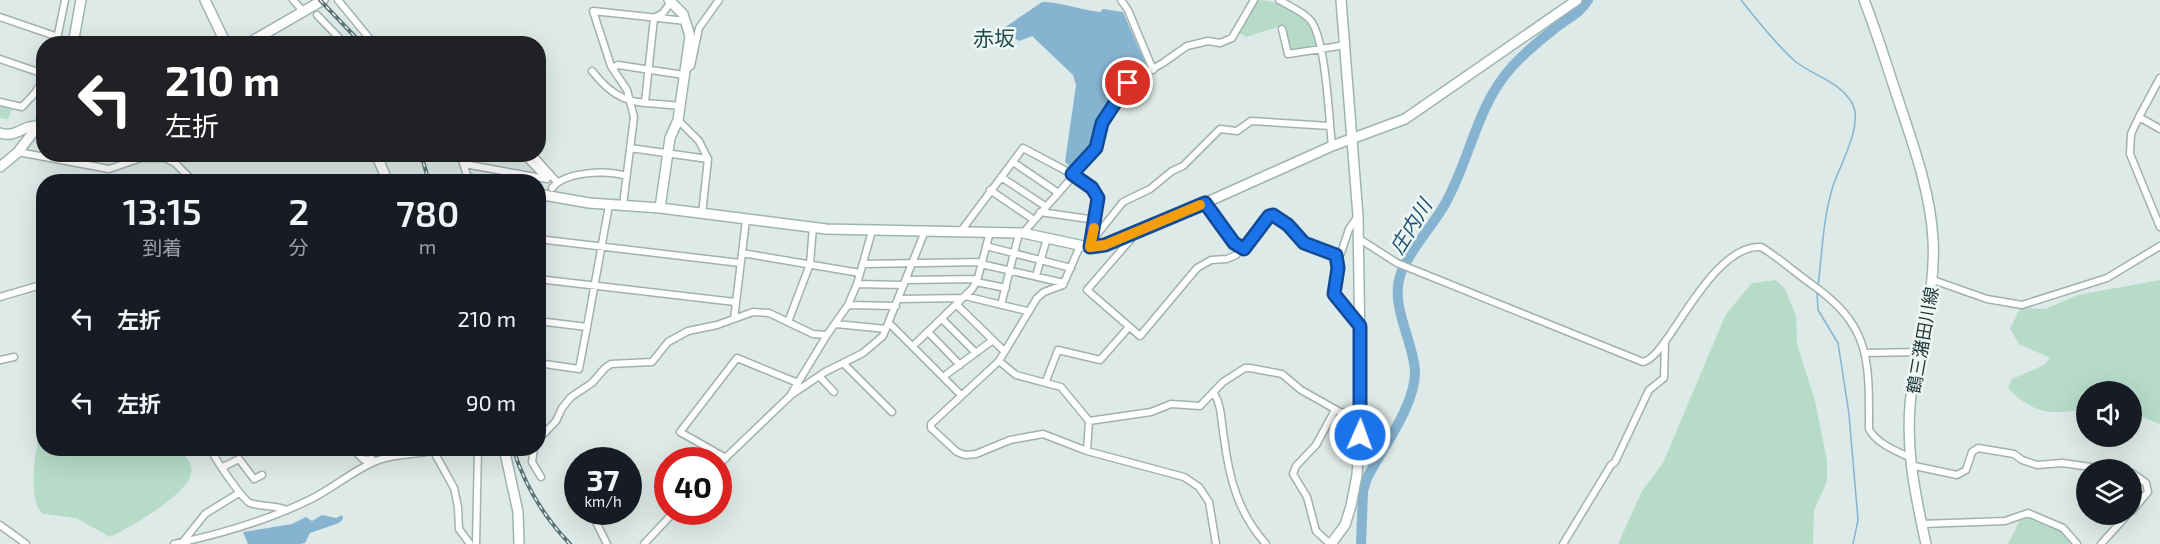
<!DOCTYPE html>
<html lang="ja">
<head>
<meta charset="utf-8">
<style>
  :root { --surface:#171b24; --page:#20242c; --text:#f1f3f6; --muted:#9ea1a6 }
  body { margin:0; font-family:"Exo 2","Noto Sans JP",sans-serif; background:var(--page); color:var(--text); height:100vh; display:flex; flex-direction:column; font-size:22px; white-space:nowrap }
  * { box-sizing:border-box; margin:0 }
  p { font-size:20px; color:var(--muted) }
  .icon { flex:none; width:33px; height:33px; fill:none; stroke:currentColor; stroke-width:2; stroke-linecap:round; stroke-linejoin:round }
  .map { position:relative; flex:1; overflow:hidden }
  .details { position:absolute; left:36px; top:174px; width:510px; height:282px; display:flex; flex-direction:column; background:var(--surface); border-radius:24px; box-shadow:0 6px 24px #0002 }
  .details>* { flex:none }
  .banner { position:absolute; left:36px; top:36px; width:510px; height:126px; border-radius:24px; box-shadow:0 6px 24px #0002; background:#202124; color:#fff; overflow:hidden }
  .tools { position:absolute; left:2076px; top:381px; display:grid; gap:12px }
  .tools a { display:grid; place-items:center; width:66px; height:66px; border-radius:50%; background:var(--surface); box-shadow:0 6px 24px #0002; font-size:30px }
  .speed { position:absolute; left:564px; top:447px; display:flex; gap:12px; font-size:30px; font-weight:700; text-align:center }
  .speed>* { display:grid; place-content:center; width:78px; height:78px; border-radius:50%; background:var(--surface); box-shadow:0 6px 24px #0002; line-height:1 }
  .speed small { font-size:15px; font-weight:400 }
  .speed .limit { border:9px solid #d22; background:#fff; color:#111 }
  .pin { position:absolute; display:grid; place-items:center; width:51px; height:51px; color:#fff; margin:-26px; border:3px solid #fff; border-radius:50%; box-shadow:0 2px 6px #0007 }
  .me { position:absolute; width:66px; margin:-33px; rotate:2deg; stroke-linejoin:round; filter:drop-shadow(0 0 4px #0008) }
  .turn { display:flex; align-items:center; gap:21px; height:126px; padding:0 30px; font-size:27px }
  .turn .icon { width:78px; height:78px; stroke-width:2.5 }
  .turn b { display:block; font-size:42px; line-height:51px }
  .eta { display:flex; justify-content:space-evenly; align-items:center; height:102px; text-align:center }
  .eta b { font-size:36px; font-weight:600; line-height:42px }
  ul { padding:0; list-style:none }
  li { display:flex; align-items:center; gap:18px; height:84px; padding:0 30px }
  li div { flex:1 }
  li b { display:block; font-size:22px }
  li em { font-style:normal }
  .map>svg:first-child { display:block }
  .green { fill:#b6dbc9 }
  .water { fill:#85b3d0 }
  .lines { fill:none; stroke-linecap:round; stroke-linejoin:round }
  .stream { stroke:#85b3d0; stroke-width:1.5 }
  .river { stroke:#85b3d0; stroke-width:10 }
  .street-casing { stroke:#a1b1af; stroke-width:9 }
  .secondary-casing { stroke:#9db5b2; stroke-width:12 }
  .street { stroke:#fff; stroke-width:6 }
  .secondary { stroke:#fff; stroke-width:9 }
  .rail-casing { stroke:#5a7574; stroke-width:4 }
  .rail { stroke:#eef6f4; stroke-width:1.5; stroke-dasharray:4.5; stroke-linecap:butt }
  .route-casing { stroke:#114b97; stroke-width:15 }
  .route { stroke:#1a73e8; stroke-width:10 }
  .slow { stroke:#f59e0b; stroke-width:10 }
  .labels { text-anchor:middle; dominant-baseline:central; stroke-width:5; stroke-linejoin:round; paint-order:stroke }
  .street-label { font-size:18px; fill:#203938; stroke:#eef6f4 }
  .water-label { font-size:20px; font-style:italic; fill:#1b5074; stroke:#eef6f4 }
  .quarter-label { font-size:21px; fill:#1c4b4a; stroke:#eef6f4 }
</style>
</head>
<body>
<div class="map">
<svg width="2160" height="544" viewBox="0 0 2160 544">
  <rect width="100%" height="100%" fill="#deeae7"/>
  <path class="green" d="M1256 0C1274 0 1300 9 1310 25 1314 31 1315 40 1317 47L1290 52 1284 25 1246 37 1239 33Z
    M0 105 12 109 8 119 0 118Z
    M1776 280 1785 289 1796 316 1797 344 1815 401 1827 461V481L1814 511 1813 544H1618L1642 491 1663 463 1726 314 1752 283Z
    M2160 280V424L2132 413V392H2086V409C2052 415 2034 415 2008 388L2012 379 2044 365 2050 358 2019 344 2010 329 2020 308 2045 309 2078 295Z
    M43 419 44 448 180 449C185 456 194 464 191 474 187 495 129 528 110 537L76 518 43 514C25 499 37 439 43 419Z
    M2028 516 2060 530 2073 544H2008L2020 520Z"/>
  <path class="water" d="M1042 2C1062 2 1080 10 1100 12L1103 9 1123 12 1147 67C1126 79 1110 98 1099 122 1087 147 1097 148 1073 170L1065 162 1076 85 1073 75 1032 36 1019 41 1001 30Z
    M322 515 336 518 342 515 343 519 339 523 310 533 305 543 300 544H248L243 532 292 524 306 517 312 521Z"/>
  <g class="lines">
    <path class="stream" d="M1741 0C1758 21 1776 45 1796 62 1814 76 1839 81 1852 103 1864 124 1840 165 1833 186 1823 218 1822 253 1818 287
      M1817 291 1818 310 1838 343 1849 414 1858 520 1853 544"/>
    <path class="river" d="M1361 544 1363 491 1367 478C1382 449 1416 404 1415 371 1413 339 1389 305 1401 273 1411 248 1432 227 1445 204 1470 160 1476 108 1510 69 1524 53 1541 39 1558 26 1570 17 1580 13 1588 0"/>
    <g class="street-casing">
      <path id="street" d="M293 0 303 11
        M338 0 374 44
        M1121 0 1128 10 1153 70
        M1279 0C1289 6 1304 12 1311 21 1326 41 1329 119 1332 146
        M317 15 345 44
        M0 17 58 37
        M1282 29 1288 54 1346 45
        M56 44 65 0
        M0 59 44 74
        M612 68 618 65 684 75
        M685 70 691 66 699 28 719 0
        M592 71C621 108 637 101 680 106
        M2160 78 2139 117 2160 129
        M0 102 22 107 35 93 44 78
        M645 102 654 18 663 13 671 2
        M2139 117 2131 134 2130 154 2160 227
        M678 120 699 141 708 159
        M630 148 708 159 702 214
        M18 152 109 169 141 158H165L175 163 194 182
        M460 154 467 175 475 182
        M496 154 527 158
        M523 154 547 179
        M532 154 557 182
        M1013 162 1057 192
        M464 164 547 179
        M1001 177 1045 206
        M552 188C566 171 607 170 626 176
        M990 190 1034 220
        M1205 203 1234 243 1244 249
        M623 205 634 117 627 90 611 66 593 11 686 21
        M1040 212 1096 220
        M961 231 1023 148 1072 174 1096 192 1099 205 1092 239
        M1023 233 1091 156 1103 123 1128 83 1163 63 1187 46 1208 41 1220 43 1232 38 1254 0
        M1131 234V239L1087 290 1140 336 1197 268 1211 260 1227 259 1236 255 1269 216C1286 213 1293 236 1305 244 1314 249 1327 253 1336 255L1341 253 1349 229 1358 216
        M1358 238 1397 263 1643 362C1654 359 1662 345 1669 336 1688 309 1724 244 1761 247 1778 257 1793 271 1810 283 1871 326 1869 358 1869 429 1876 443 1896 451 1909 457
        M538 239 740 263
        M1091 242 1123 202 1150 189 1172 171 1183 166 1220 129 1237 131 1251 121 1330 126
        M986 246 1071 268
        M1080 246 1063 285 1044 292 1037 298 999 361 931 424V428L957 452 965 455 976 454 1010 440 1043 434 1087 451 1184 477 1199 487 1209 502 1216 544
        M742 253 860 273
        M1336 255 1338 268 1334 294 1360 326
        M863 264 982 262
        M981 264 1064 283
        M1036 276 1047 238
        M538 279 735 302
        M906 280 977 279
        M1933 280 1987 299 2022 305 2107 278 2160 246
        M976 282 1006 288
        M857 284 904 285
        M965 296 1027 311
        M0 297 44 284
        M899 299 963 298
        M848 305 896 306
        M957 305 1004 351
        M1001 305 1019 233
        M734 319 746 220
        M942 319 976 353
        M538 321 587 327 609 205
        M788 322 810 264 813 227
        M889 323 960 394
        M836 324 886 329
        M928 332 960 365
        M913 346 972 289 977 281 990 232
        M1865 353 1920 352
        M0 360 14 357
        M999 361 1016 375 1061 387 1089 421
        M538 363 579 369 587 327
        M843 363 892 412
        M947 374 993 340
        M819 376 834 392
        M1046 381 1058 350 1100 360 1129 327
        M1214 393C1222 406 1221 422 1224 438 1229 478 1238 513 1266 544
        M791 394 827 335 848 305 857 284 872 231
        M1089 421 1151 412 1171 404 1200 406 1223 382 1245 368H1250L1282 374 1301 390 1340 412 1361 416
        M538 440 556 421 562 408 571 397 592 383 605 368 611 364 652 362 668 342 688 331 717 325 753 312 769 313 813 334 827 335
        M312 448H319
        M335 448 355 451 364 460 372 459
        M534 448 532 462 541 477
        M1087 451 1089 421
        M434 452 454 488 458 507 459 529 470 544
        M213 453C217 462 243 500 250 503 261 507 275 505 287 510
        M726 458 680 432 737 358 798 383
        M718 465 791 395 825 372 863 353 883 336 925 231
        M1910 465 1957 475 1966 470 1972 452 1978 448 2014 454 2022 460 2037 465 2062 463 2113 470
        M223 467 239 459 254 479 262 475
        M2132 473 2146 483 2148 492 2132 511
        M591 512 607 544
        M1922 524 2005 521 2028 513 2063 528 2077 544
        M0 525 26 544
        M182 543 205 514 239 493
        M174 544C221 534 266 521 309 500 332 489 352 471 376 461 398 452 422 456 443 448
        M476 544 478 448
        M644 544 674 512
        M1330 544 1316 531 1307 497 1293 474 1296 466 1316 445 1335 410
        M1563 544 1611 465 1615 462 1649 390 1664 378 1665 342
        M2101 544 2128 514"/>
    </g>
    <g class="secondary-casing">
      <path id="secondary" d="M205 0 226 44
        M1864 0C1876 30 1885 60 1895 90 1911 139 1930 188 1933 239 1936 291 1921 333 1913 382 1903 438 1914 490 1926 544
        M73 44 81 0
        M247 44 323 0
        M0 133C16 139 24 123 39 127
        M376 154 388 182
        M0 167 18 152 44 118
        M475 181V182
        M538 194 589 203 660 208 826 229 1023 233 1093 248 1205 203 1332 146 1405 119 1577 0
        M660 208 670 138 678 120 690 36 683 14 669 0
        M504 448 518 512 519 544
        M1331 544 1345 525 1351 506 1357 475 1361 416 1358 216 1341 0"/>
    </g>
    <use href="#street" class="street"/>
    <use href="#secondary" class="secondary"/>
    <g class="rail-casing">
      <path id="rail" d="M320 0 362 44
        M421 154 429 182
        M513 448C524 484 544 517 570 544"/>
    </g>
    <use href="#rail" class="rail"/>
  </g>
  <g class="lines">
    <g class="route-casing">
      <path id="route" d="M1128 83 1102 123 1096 148 1072 174 1092 188 1098 198 1090 247 1105 245 1205 203 1234 243 1244 249 1269 216 1273 215 1288 225 1304 243 1336 255 1338 268 1334 294 1360 326V435"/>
    </g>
    <use href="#route" class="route"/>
    <path class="slow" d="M1094 228 1090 247 1105 245 1200 205"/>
  </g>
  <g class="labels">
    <g class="street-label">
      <text transform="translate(1922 340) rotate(-80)">鶴三潴田川線</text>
    </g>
    <g class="water-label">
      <text transform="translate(1410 226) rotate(-58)">庄内川</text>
    </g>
    <g class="quarter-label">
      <text x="994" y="37">赤坂</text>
    </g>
  </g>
</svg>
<div class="tools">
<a><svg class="icon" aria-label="sound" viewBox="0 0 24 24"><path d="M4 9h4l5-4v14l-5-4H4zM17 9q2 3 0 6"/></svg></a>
<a><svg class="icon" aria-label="layers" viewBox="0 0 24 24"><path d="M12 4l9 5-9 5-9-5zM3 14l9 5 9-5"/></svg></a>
</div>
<div class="speed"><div>37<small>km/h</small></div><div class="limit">40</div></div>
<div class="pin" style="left:1128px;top:83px;background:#d93025"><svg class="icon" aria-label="arrive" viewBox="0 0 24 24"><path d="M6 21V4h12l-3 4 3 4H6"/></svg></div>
<svg class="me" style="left:1360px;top:435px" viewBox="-20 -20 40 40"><circle r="17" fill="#1a73e8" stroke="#fff" stroke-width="3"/><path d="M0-11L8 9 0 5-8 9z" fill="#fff"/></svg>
<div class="banner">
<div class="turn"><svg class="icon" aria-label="left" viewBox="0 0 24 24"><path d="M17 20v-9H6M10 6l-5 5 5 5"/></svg><div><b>210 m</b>左折</div></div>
</div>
<section class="details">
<div class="eta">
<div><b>13:15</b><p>到着</p></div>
<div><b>2</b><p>分</p></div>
<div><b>780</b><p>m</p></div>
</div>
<ul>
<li><svg class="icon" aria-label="left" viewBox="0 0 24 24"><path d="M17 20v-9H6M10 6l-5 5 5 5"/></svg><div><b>左折</b></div><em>210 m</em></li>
<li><svg class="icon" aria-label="left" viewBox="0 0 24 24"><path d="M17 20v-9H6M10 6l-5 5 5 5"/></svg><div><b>左折</b></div><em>90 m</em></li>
</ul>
</section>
</div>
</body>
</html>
